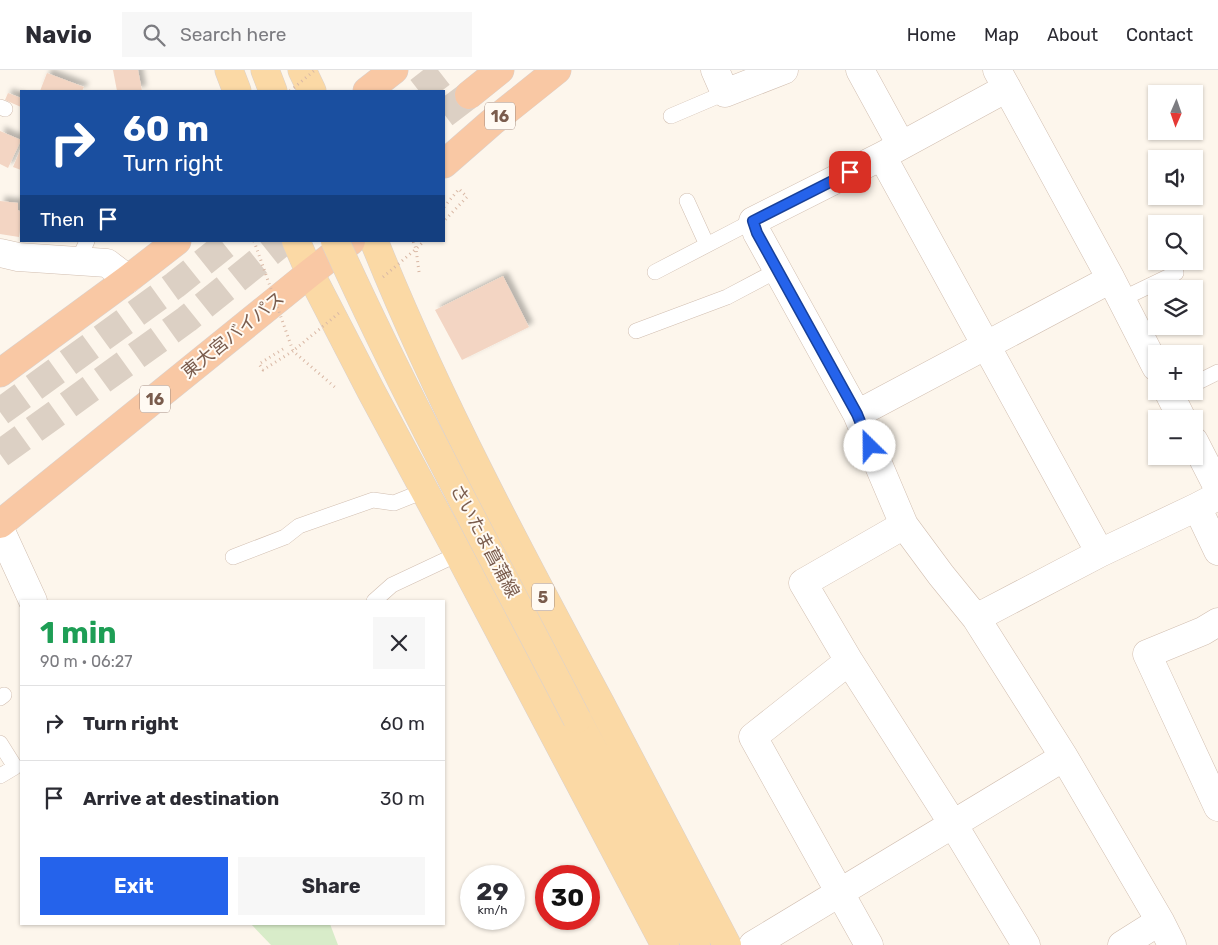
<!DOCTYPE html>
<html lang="en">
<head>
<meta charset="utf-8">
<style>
  :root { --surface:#fff; --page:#f7f7f7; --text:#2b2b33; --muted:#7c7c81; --line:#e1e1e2; --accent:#2563eb }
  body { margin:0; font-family:Rubik,"Noto Sans JP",sans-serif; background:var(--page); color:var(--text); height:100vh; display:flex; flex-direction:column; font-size:19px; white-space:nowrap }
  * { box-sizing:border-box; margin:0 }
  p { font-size:16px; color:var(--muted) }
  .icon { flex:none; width:28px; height:28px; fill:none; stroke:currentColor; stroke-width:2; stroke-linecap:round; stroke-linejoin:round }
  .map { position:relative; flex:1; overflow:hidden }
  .details { position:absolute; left:20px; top:530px; width:425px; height:325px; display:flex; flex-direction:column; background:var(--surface); border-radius:0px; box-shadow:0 1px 4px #0004 }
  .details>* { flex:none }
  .guide { position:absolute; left:20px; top:20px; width:425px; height:152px; border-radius:0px; box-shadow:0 1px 4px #0004; background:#1a4fa0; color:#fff; overflow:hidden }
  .needle { width:32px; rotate:182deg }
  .controls { position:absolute; left:1148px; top:15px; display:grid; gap:10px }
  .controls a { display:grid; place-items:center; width:55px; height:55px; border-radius:0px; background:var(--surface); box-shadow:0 1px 4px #0004; font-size:25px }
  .speed { position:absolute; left:460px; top:795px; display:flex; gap:10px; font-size:25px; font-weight:700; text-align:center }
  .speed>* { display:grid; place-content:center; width:65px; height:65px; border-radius:50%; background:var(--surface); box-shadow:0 1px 4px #0004; line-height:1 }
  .speed small { font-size:12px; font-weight:400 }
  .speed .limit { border:8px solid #d22; background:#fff; color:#111 }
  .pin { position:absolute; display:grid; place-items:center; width:42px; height:42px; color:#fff; margin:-21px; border-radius:10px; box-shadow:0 2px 8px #0006 }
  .me { position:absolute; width:55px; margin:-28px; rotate:337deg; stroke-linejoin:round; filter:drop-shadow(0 0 4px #0008) }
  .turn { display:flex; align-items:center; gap:18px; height:105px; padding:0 20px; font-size:22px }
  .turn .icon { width:65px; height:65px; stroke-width:2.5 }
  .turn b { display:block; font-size:35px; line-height:42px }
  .then { display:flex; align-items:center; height:48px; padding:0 20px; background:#0003; gap:10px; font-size:19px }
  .round { display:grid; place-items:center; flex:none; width:52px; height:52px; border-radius:0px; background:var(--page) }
  .overview { display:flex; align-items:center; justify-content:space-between; height:85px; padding:0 20px }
  h1 { font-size:30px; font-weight:700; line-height:38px; color:#1e9e55 }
  .action { display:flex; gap:10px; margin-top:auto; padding:10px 20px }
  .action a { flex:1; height:58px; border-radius:0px; background:var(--accent); color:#fff; font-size:20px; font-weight:700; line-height:58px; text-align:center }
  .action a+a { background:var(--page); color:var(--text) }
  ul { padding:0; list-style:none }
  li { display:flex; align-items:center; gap:15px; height:75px; padding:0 20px; border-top:1px solid var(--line) }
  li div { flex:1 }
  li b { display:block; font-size:19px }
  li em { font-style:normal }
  header { display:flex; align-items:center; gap:30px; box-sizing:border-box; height:70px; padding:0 25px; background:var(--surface); border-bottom:1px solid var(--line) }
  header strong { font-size:24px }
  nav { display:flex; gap:28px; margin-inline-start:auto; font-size:18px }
  .search { width:350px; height:45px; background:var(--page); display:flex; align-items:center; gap:12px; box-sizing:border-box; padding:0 18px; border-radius:0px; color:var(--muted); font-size:19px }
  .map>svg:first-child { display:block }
  .green { fill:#d8ecc9 }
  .building { fill:#f3d5c3; filter:url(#shadow) }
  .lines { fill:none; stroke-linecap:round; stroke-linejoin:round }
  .trunk-tunnel { stroke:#dcd0c4; stroke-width:28; stroke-dasharray:28 14; stroke-linecap:butt }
  .service-casing { stroke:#d1beb0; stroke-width:16 }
  .minor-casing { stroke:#d1beb0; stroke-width:29 }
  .primary-casing { stroke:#dad1cd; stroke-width:29 }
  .trunk-casing { stroke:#dad1cd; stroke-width:29 }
  .path { stroke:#d9b8a5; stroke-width:3; stroke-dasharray:1 4; stroke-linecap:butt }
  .service { stroke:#fff; stroke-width:15 }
  .minor { stroke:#fff; stroke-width:28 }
  .primary { stroke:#fbd9a5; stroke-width:28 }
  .trunk { stroke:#f9c8a4; stroke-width:28 }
  .primary-bridge-casing { stroke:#dad1cd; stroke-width:29; stroke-linecap:butt }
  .path-bridge { stroke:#d9b8a5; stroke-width:3; stroke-dasharray:1 4; stroke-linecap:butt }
  .primary-bridge { stroke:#fbd9a5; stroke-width:28 }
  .route-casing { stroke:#184099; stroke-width:12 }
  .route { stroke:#2563eb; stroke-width:9 }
  .labels { text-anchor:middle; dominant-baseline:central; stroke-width:4; stroke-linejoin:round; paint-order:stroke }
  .shield { fill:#fffaf3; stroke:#a28b7f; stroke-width:1 }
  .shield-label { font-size:16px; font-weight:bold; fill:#7a5c4d }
  .street-label { font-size:18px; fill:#7a5c4d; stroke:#fffaf3 }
</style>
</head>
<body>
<header>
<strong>Navio</strong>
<div class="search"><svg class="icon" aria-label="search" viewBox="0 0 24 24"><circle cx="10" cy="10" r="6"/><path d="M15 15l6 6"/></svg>Search here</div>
<nav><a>Home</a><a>Map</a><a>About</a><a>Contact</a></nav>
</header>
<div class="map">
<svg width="1218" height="875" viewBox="0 0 1218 875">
  <defs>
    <filter id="shadow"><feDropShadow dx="4.5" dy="-4.5" stdDeviation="2.5" flood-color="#0004"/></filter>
  </defs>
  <rect width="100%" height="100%" fill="#fdf6ec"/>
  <path class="green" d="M251 854H330L338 875H271Z"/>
  <path class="building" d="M113 0H138L142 21H117Z
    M47 3 84 17 82 21H40Z
    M8 23 21 28V37L5 30Z
    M0 61 21 70 8 98 0 94Z
    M21 78V100L13 97Z
    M0 131 18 133V140L21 142V151L19 167 0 164Z
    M503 206 529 257 462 290 435 240Z"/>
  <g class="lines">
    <path class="trunk-tunnel" d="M419 21 446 0
      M444 44 469 25
      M0 342 175 215 230 171
      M0 384 187 249 284 171"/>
    <g class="service-casing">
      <path id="service" d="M0 37 5 39
        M671 46 725 23
        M687 131 707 175
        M78 191 87 171
        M655 202 753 151
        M1122 229 1176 203
        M636 261 727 227 778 200
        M1194 314 1218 302
        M233 487 285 467 299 456 373 430 394 433 424 421
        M374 531 392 515 458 484
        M0 628 4 625
        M0 673 15 697 0 706"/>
    </g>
    <g class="minor-casing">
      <path id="minor" d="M715 0 725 23 784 0
        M860 0 901 75
        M997 0 1111 209 1156 297
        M1007 18 882 86 753 151 757 163 857 344 904 455 941 505 976 548 1064 687 1160 851 1172 875
        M882 86 1100 483
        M0 183 18 187 107 193 128 209
        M1168 321 1182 349
        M857 344 1111 209
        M1194 371 1218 418
        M1197 437 1218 481
        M0 459 33 531
        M976 548 1100 483 1197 437 1218 426
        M1218 552 1203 561 1147 584 1218 737
        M849 591 953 754 1026 875
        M753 875 1064 687
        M869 875 753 667 849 591 803 513 904 455
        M1122 875 1160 851"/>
    </g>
    <g class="primary-casing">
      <path id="primary" d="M229 0 237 21
        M265 0 273 21
        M302 0 312 21
        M296 171 310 203 371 321 456 479 665 875
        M374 171C439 333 522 487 604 640 645 718 686 797 727 875
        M577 649 696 875"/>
    </g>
    <g class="trunk-casing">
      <path id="trunk" d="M367 21 394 0
        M469 25 500 0
        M444 94 492 52 557 0
        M0 303 128 209 177 171
        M0 454 310 203 351 171"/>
    </g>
    <path class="path" d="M444 137 459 119 467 127 444 151
      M419 202 416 179 424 171
      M283 279 259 294 263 300 293 281 337 319"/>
    <use href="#service" class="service"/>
    <use href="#minor" class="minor"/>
    <use href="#primary" class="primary"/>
    <use href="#trunk" class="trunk"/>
    <g class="primary-bridge-casing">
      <path id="primary-bridge" d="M335 171C409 334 495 491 577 649"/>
    </g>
    <path class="path-bridge" d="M290 21 315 0
      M254 171 293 281 339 243
      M383 207 416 179 413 171"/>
    <use href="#primary-bridge" class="primary-bridge"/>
  </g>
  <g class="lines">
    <g class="route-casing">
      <path id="route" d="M850 102 753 151 757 163 857 344 870 376"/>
    </g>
    <use href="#route" class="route"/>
  </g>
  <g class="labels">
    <g class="shield">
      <rect x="485" y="32.5" width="30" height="27" rx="4"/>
      <rect x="140" y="315.5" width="30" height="27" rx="4"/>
      <rect x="532" y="513.5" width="22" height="27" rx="4"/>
    </g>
    <g class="shield-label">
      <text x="500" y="46">16</text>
      <text x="155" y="329">16</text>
      <text x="543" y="527">5</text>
    </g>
    <g class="street-label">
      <text transform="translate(233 265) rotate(-39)">東大宮バイパス</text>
      <text transform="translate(485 471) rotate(62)">さいたま菖蒲線</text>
    </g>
  </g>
</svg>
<div class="controls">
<a><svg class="needle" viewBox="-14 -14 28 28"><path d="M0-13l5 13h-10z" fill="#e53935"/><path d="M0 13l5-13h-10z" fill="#7c7c81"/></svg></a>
<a><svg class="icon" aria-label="sound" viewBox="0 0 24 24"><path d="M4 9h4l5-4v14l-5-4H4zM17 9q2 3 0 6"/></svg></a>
<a><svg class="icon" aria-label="search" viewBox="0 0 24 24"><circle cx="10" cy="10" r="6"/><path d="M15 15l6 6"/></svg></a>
<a><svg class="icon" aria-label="layers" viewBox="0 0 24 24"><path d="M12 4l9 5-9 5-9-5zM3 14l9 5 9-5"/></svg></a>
<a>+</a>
<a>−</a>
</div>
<div class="speed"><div>29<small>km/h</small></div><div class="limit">30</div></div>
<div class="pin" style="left:850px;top:102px;background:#d93025"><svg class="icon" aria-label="arrive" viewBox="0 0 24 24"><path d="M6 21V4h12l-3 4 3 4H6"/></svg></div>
<svg class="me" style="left:870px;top:376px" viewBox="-20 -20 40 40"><circle r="19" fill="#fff"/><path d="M0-13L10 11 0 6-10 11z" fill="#2563eb"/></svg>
<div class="guide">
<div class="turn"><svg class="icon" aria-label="right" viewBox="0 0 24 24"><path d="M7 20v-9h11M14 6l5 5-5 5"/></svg><div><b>60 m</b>Turn right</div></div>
<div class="then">Then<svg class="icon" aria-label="arrive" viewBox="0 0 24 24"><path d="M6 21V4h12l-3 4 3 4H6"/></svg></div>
</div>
<section class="details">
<div class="overview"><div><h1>1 min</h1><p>90 m · 06:27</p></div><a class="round"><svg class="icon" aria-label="close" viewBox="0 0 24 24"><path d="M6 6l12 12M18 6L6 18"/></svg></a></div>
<ul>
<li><svg class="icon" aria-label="right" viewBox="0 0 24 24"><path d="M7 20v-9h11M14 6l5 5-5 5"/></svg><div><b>Turn right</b></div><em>60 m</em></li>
<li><svg class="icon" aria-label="arrive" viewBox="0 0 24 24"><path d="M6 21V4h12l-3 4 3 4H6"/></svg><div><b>Arrive at destination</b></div><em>30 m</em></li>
</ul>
<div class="action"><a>Exit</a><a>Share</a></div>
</section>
</div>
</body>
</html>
